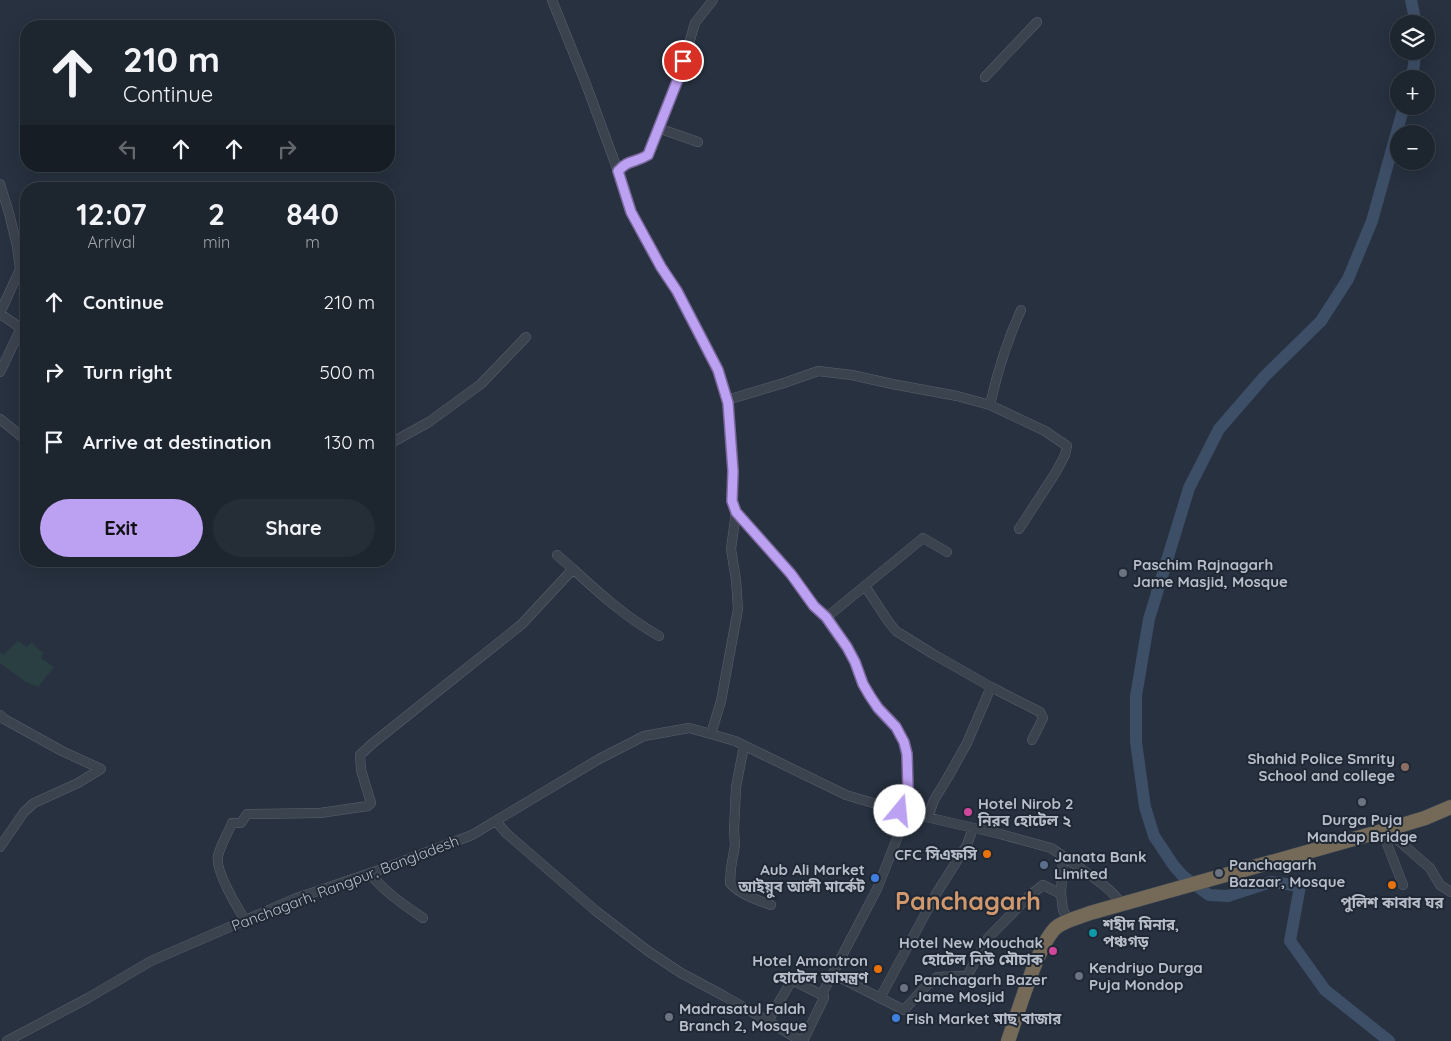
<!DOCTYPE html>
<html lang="en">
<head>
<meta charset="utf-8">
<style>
  :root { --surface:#1d252f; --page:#252d37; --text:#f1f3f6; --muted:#a0a5aa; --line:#3b424b; --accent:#bca0f2 }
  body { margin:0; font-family:Quicksand,"Noto Sans Bengali",sans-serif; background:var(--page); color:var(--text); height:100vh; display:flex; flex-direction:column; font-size:19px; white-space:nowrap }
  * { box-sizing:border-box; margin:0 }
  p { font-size:16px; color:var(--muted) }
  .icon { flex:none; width:28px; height:28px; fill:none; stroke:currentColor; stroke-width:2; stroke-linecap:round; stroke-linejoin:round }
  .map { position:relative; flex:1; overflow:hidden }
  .details { position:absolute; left:20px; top:182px; width:375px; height:385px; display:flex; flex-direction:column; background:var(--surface); border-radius:20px; box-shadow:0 5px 20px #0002,0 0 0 1px var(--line) }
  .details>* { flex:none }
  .guide { position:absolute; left:20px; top:20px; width:375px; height:152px; border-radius:20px; box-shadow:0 5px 20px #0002,0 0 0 1px var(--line); background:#1d252f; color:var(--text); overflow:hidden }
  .controls { position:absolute; left:1390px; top:15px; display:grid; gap:10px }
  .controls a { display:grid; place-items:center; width:45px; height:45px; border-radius:50%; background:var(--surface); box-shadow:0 5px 20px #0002,0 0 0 1px var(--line); font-size:25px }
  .pin { position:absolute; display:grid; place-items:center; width:42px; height:42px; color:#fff; margin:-21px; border:2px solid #fff; border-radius:50%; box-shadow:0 1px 5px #0007 }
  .me { position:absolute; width:55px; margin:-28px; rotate:17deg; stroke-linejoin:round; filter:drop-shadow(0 0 4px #0008) }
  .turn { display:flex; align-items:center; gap:18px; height:105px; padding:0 20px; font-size:22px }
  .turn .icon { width:65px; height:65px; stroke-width:2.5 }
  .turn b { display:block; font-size:35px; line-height:42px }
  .lanes { display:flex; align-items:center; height:48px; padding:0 20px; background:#0003; justify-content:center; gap:25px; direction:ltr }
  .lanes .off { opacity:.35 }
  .eta { display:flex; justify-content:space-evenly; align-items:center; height:85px; text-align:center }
  .eta b { font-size:30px; font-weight:800; line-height:35px }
  .primary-button { display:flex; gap:10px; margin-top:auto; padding:10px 20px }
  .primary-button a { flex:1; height:58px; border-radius:30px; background:var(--accent); color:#111; font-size:20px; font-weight:800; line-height:58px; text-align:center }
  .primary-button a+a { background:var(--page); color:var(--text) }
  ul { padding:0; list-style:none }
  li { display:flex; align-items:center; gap:15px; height:70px; padding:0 20px }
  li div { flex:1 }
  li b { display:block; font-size:19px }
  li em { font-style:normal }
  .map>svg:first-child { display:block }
  .green { fill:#2a3f41 }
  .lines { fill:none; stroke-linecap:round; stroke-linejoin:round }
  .river { stroke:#3d4e67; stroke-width:12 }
  .minor-casing { stroke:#59616d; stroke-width:10 }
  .highway-casing { stroke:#464e5a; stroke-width:15 }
  .minor { stroke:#3b434f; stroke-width:9 }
  .highway { stroke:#756a58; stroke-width:14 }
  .route-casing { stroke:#7a689d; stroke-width:12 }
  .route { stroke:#bca0f2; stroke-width:9 }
  .worship-dot { fill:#6b7280; stroke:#1f2834; stroke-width:2 }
  .education-dot { fill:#8d6e63; stroke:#1f2834; stroke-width:2 }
  .hotel-dot { fill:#d1479c; stroke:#1f2834; stroke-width:2 }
  .food-dot { fill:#e8710a; stroke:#1f2834; stroke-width:2 }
  .service-dot { fill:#5c6f8a; stroke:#1f2834; stroke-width:2 }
  .shop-dot { fill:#3f7fe0; stroke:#1f2834; stroke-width:2 }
  .culture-dot { fill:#0f9aa8; stroke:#1f2834; stroke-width:2 }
  .labels { text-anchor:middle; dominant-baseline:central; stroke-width:4; stroke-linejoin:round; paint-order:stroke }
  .poi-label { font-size:15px; font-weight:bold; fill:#b7beca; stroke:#1f2834; text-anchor:start }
  .street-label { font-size:15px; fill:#b7beca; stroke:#1f2834 }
  .town-label { font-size:25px; font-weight:bold; fill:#d0986c; stroke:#1f2834 }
</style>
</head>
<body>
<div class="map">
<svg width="1451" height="1041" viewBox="0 0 1451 1041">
  <rect width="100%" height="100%" fill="#27313f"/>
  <path class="green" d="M18 641 27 647 32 642 38 648V650L43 652 41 658 54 667 38 687 26 682 0 663V652L3 655Z"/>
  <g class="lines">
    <path class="river" d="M1411 0 1416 24
      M1411 79 1414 65 1415 51
      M1389 1041 1325 990 1290 941 1300 886 1271 882 1228 896 1209 895 1183 876 1174 866 1154 836 1145 807 1136 742V696L1149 619 1189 488 1219 429 1265 376 1321 321 1348 279 1372 221 1404 106"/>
    <g class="minor-casing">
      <path id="minor" d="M552 0 586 84 618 171
        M713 0 695 23 680 74 648 155C635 162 628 160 618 171L631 212 661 267 677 291 717 370 728 403 733 471 732 501 736 512 791 574 813 606 827 617
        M985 77 1037 22
        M658 128 698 142
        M0 184 9 213 17 246 20 269 0 313
        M0 314 21 328 0 372
        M727 400 784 383 818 371 852 375 892 384 957 396 990 405 1045 431 1067 446 1065 455 1056 472 1019 529
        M990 405C997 373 1007 341 1021 310
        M0 419 26 440
        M389 444 429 422 481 384 526 337
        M573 569C600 594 627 618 659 636
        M865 586 888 621 896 631 933 654 991 687 967 743 948 777 934 800 928 817
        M991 687 1040 712 1043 718 1032 740
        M0 715 4 719 62 751 101 769 78 783 34 803 24 812 0 847
        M711 734 721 701 738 609 736 580 731 549 736 512
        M744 746 736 787 734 830 735 845 731 868 730 883C739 894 757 900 771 905
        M496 821 506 833 596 911 648 951 681 973 724 996 768 1021
        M1386 830 1430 868 1440 885 1451 892
        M1382 831 1403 885
        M1063 856C1084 872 1106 883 1122 904
        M370 874C385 892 404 905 423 918
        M245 920C237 907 215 871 218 856 220 846 228 833 232 823H241L247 814 320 813 368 806 371 803 361 770 360 755 373 743 522 624 573 569 557 555
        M833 974 880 998 936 894 967 845 973 828
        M880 998 904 1010 923 989 937 977 967 976 988 938 1029 896 1043 885 1061 894
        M7 1041 88 998 151 961 294 899 388 867 472 835 599 759 644 736 689 728 711 734 735 741 846 795 900 811 1000 834 1051 848 1063 856 1061 894 1063 910 1069 921
        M801 1041 768 1021 792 980 824 996
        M803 1041 824 998 823 992 877 889 902 826 900 811 908 788 907 754 904 742 896 727 878 708 863 684 855 663 847 647 827 617 923 538 947 552"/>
    </g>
    <g class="highway-casing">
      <path id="highway" d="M1008 1041C1017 1016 1039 939 1058 926 1067 920 1080 917 1090 913L1382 831 1425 818 1451 807"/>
    </g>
    <use href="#minor" class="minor"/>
    <use href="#highway" class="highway"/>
  </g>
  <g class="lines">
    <g class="route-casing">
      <path id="route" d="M683 61 680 74 648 155C635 163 629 159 618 171L631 212 661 267 677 291 718 370 728 403 733 471 732 501 736 512 791 574 814 606 826 617 847 647 855 662 863 684 870 696 878 708 896 727 904 742 907 754 908 788 900 811"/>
    </g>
    <use href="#route" class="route"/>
  </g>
  <g class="worship-dot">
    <circle cx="1123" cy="573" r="5"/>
    <circle cx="1362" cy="802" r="5"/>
    <circle cx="1219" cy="873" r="5"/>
    <circle cx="1079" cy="976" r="5"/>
    <circle cx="904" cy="988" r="5"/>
    <circle cx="669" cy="1017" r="5"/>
  </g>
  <circle class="education-dot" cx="1405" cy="767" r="5"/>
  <g class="hotel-dot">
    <circle cx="968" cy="812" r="5"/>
    <circle cx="1053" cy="951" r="5"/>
  </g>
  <g class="food-dot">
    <circle cx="987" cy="854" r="5"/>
    <circle cx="1392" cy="885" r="5"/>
    <circle cx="878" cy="969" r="5"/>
  </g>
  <circle class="service-dot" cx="1044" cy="865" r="5"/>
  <g class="shop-dot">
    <circle cx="875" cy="878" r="5"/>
    <circle cx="896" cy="1018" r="5"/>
  </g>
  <circle class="culture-dot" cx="1093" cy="933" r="5"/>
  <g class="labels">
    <g class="poi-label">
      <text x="1133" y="564">Paschim Rajnagarh<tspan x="1133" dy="17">Jame Masjid, Mosque</tspan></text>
      <text x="1395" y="758" text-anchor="end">Shahid Police Smrity<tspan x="1395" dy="17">School and college</tspan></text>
      <text x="978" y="803">Hotel Nirob 2<tspan x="978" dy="17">নিরব হোটেল ২</tspan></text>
      <text x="1362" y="819" text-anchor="middle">Durga Puja<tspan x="1362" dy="17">Mandap Bridge</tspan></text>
      <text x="977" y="854" text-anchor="end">CFC সিএফসি</text>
      <text x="1054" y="856">Janata Bank<tspan x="1054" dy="17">Limited</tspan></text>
      <text x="1229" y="864">Panchagarh<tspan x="1229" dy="17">Bazaar, Mosque</tspan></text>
      <text x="865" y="869" text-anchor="end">Aub Ali Market<tspan x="865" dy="17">আইয়ুব আলী মার্কেট</tspan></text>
      <text x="1392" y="902" text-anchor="middle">পুলিশ কাবাব ঘর</text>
      <text x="1103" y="924">শহীদ মিনার,<tspan x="1103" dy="17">পঞ্চগড়</tspan></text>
      <text x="1043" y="942" text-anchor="end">Hotel New Mouchak<tspan x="1043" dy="17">হোটেল নিউ মৌচাক</tspan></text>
      <text x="868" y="960" text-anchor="end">Hotel Amontron<tspan x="868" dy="17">হোটেল আমন্ত্রণ</tspan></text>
      <text x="1089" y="967">Kendriyo Durga<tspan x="1089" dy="17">Puja Mondop</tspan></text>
      <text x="914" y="979">Panchagarh Bazer<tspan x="914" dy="17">Jame Mosjid</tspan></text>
      <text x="679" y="1008">Madrasatul Falah<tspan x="679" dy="17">Branch 2, Mosque</tspan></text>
      <text x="906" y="1018">Fish Market মাছ বাজার</text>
    </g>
    <g class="street-label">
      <text transform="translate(345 883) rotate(-21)">Panchagarh, Rangpur, Bangladesh</text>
    </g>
    <g class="town-label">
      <text x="968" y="900">Panchagarh</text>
    </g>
  </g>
</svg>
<div class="controls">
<a><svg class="icon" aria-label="layers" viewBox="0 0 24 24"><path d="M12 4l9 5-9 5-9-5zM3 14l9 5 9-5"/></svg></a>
<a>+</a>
<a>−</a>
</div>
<div class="pin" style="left:683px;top:61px;background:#d93025"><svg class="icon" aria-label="arrive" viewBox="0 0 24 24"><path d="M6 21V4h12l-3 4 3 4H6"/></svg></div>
<svg class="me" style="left:900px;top:811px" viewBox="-20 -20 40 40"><circle r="19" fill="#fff"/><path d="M0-13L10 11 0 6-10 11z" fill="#bca0f2"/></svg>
<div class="guide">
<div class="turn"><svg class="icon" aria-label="ahead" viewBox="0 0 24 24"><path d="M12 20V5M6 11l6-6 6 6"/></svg><div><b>210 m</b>Continue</div></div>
<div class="lanes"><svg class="icon off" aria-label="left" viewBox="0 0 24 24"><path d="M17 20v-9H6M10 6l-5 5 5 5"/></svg><svg class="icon" aria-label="ahead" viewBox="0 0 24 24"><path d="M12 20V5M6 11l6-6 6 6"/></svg><svg class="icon" aria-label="ahead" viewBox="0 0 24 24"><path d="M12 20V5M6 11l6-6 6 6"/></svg><svg class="icon off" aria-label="right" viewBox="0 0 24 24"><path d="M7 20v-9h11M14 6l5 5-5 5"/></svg></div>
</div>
<section class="details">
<div class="eta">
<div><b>12:07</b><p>Arrival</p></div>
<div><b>2</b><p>min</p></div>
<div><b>840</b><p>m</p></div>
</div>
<ul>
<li><svg class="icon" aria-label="ahead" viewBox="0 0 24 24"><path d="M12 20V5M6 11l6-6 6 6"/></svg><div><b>Continue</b></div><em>210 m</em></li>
<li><svg class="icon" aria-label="right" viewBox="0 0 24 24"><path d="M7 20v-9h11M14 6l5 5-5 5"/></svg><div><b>Turn right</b></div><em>500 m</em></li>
<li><svg class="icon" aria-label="arrive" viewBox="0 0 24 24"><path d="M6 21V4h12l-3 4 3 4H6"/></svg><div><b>Arrive at destination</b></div><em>130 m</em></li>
</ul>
<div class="primary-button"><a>Exit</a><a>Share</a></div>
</section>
</div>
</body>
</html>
